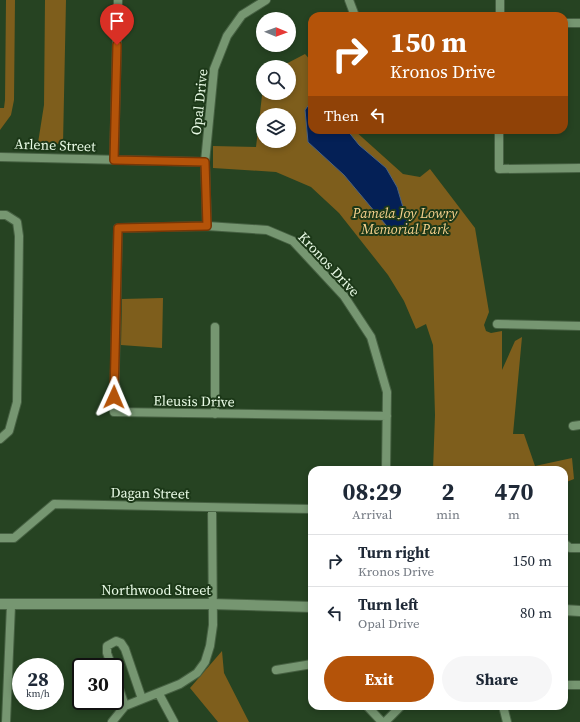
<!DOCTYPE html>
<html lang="en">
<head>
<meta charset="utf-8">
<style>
  :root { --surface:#fff; --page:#f6f6f7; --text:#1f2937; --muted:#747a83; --line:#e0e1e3; --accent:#b45309 }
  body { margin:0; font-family:"Source Serif 4",serif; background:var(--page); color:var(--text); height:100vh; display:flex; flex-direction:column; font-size:15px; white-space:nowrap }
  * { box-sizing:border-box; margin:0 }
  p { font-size:13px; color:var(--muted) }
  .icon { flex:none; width:22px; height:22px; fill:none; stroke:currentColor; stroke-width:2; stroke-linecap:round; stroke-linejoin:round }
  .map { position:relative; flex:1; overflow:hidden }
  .drawer { position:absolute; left:308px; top:466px; width:260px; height:244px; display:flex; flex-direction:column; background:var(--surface); border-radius:12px; box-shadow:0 2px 6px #0003 }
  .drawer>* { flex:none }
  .top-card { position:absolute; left:308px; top:12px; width:260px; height:122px; border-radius:12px; box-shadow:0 2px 6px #0003; background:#b45309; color:#fff; overflow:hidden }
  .needle { width:26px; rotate:91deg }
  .tools { position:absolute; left:256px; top:12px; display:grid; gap:8px }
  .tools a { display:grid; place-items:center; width:40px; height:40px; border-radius:50%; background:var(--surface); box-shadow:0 2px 6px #0003; font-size:20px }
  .speed { position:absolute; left:12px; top:658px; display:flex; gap:8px; font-size:20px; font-weight:700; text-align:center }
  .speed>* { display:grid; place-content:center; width:52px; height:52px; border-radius:50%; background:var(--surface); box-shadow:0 2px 6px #0003; line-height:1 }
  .speed small { font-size:10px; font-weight:400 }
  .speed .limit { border:2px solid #111; border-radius:6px; background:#fff; color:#111 }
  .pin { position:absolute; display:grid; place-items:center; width:34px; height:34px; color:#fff; margin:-41px -17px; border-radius:50% 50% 50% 0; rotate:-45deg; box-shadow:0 0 4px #0007 }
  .pin .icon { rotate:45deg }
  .me { position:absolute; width:44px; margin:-22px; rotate:1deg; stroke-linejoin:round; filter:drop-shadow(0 0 3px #0008) }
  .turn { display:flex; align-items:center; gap:14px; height:84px; padding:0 16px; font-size:18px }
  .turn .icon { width:52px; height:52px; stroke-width:2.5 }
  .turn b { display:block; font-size:28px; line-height:34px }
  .then { display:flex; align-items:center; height:38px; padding:0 16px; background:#0003; gap:8px; font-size:15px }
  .eta { display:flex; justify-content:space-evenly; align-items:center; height:68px; text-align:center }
  .eta b { font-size:24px; font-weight:700; line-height:28px }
  .button { display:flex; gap:8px; margin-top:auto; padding:8px 16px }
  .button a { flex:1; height:46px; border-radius:24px; background:var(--accent); color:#fff; font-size:16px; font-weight:700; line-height:46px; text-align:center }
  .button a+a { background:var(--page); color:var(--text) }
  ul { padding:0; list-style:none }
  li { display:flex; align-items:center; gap:12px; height:52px; padding:0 16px; border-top:1px solid var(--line) }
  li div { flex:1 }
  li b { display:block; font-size:15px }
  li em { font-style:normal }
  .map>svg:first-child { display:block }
  .green { fill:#7e5e1c; fill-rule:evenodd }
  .water { fill:#042056; stroke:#496281 }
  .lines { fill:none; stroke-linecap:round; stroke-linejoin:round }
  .street-casing { stroke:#466042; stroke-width:10 }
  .secondary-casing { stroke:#466042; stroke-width:12 }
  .street { stroke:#769671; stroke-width:8 }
  .secondary { stroke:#769671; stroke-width:10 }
  .route-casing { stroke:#753606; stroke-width:10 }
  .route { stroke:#b45309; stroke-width:7 }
  .labels { text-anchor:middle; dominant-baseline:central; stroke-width:4; stroke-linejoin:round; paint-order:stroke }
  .street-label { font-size:14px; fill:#e9fbe6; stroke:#1c3818 }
  .park-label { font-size:14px; font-style:italic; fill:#f8d28e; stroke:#1c3818 }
</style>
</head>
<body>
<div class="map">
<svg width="580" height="722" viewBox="0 0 580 722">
  <rect width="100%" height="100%" fill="#264322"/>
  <path class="green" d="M6 0H15L14 100 11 115 0 130V108H4L5 100Z
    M45 0H66L63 144 38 143 44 105Z
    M305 54 312 62V130H354L403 174 420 177 430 169 475 228 489 312 484 325 486 331 491 333 502 331V370L515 341 522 337 513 434H524L535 466 572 458 574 479 564 483V470H433L435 415 433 345 426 324 416 329 404 301 388 275 339 213 311 187 276 172 213 168V146L256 147 263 87V93H289V67H280ZM263 115H289V141H263Z
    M163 298 162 348 121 345 122 299Z
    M222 651 224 673 249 722H218L190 688Z"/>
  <path class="water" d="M310 103 312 104V130H347L359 145 386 168 397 187 408 224 401 233 391 231 344 175 308 142 305 110Z"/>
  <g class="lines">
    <g class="street-casing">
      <path id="street" d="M349 0 355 16
        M500 16V0
        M564 23H580
        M499 130V169L580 168
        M0 157 205 162
        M114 160 118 0
        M0 215H6L17 222 19 236 17 402 9 431 0 439
        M207 226 205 162 214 69 227 36 242 15 266 0
        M497 324 580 326
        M215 327V414
        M573 426 580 425
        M386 470 387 392 371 337 344 296 293 241 267 230 207 226 118 228 114 412 387 416
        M0 538H14L54 504 312 509
        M564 543 570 548H580
        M112 667 107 653V646L116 641 121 643 125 649 142 699
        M276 670 312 664
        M115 677 125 706
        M564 685H580
        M159 694 174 722
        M367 706 382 722
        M503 706 507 722
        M6 722 11 605
        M112 722 125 706 180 684 197 673 205 662 210 646 213 625 212 508
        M385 722 401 706"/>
    </g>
    <g class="secondary-casing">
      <path id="secondary" d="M0 604H211L312 607
        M564 610 580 611"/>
    </g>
    <use href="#street" class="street"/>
    <use href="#secondary" class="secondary"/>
  </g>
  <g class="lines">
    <g class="route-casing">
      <path id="route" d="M114 397 118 228 207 226 205 162 114 160 117 45"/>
    </g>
    <use href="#route" class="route"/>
  </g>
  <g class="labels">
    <g class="street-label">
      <text transform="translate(199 102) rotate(-84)">Opal Drive</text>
      <text transform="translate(55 145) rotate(2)">Arlene Street</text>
      <text transform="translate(329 264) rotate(47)">Kronos Drive</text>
      <text transform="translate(194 401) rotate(1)">Eleusis Drive</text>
      <text transform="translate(150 493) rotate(1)">Dagan Street</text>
      <text x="156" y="590">Northwood Street</text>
    </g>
    <g class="park-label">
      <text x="405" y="213">Pamela Joy Lowry<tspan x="405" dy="16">Memorial Park</tspan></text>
    </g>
  </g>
</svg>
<div class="tools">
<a><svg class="needle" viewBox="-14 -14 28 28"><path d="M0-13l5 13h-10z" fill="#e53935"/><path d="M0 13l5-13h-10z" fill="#747a83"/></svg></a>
<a><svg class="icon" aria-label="search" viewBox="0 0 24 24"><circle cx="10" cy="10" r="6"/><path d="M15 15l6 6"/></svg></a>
<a><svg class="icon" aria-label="layers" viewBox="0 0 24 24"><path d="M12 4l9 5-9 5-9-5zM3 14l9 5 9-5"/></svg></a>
</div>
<div class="speed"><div>28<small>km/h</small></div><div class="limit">30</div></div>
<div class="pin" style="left:117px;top:45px;background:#d93025"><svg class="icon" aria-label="arrive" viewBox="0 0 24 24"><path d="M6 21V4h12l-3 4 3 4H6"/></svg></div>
<svg class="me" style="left:114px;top:397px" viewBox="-20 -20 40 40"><path d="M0-17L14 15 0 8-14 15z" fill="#b45309" stroke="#fff" stroke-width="4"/></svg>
<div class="top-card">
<div class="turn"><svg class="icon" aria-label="right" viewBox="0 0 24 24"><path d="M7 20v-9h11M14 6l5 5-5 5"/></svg><div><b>150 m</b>Kronos Drive</div></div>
<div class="then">Then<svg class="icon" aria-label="left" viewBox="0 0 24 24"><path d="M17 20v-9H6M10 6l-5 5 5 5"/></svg></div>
</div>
<section class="drawer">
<div class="eta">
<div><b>08:29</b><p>Arrival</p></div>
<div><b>2</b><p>min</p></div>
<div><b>470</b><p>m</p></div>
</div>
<ul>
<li><svg class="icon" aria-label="right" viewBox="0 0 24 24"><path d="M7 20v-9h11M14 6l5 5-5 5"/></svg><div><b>Turn right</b><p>Kronos Drive</p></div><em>150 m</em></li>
<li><svg class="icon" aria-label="left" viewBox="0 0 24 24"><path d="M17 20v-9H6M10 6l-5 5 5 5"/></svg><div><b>Turn left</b><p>Opal Drive</p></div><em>80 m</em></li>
</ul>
<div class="button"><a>Exit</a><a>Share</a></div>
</section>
</div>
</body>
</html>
